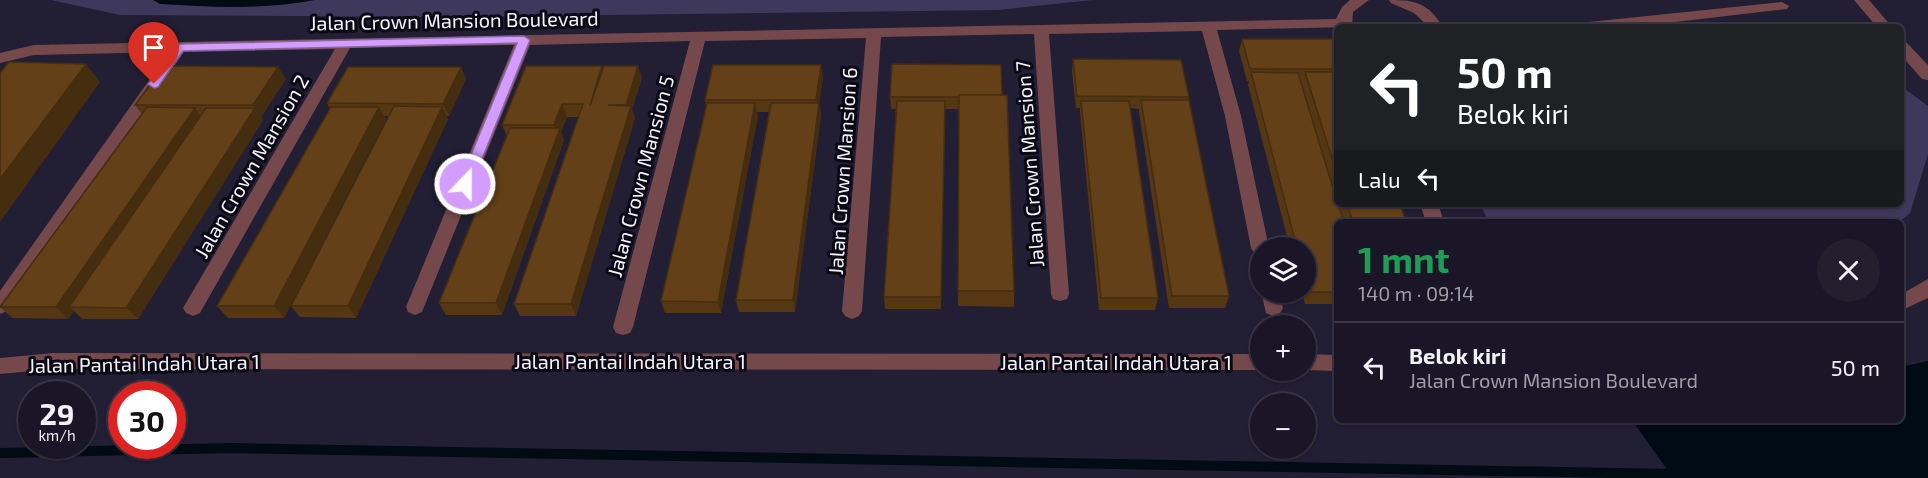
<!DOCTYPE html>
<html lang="id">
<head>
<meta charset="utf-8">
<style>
  :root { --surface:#1a1627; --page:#231f2f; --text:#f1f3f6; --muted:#9f9fa7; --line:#383544 }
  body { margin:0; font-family:"Exo 2",sans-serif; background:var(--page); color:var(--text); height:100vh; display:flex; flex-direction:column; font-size:22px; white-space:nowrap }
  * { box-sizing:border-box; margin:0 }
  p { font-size:20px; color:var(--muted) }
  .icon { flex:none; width:33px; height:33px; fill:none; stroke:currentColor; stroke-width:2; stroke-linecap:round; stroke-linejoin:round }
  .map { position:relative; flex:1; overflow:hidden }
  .side { position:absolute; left:1334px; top:219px; width:570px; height:204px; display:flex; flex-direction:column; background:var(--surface); border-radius:9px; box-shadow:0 2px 4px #0004,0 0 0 2px var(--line) }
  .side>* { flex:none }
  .guide { position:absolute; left:1334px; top:24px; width:570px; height:183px; border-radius:9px; box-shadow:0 2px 4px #0004,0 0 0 2px var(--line); background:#202124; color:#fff; overflow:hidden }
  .controls { position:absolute; left:1250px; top:237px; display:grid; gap:12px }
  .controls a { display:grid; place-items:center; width:66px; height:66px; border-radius:50%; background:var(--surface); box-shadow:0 2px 4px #0004,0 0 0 2px var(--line); font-size:30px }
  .speed { position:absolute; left:18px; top:381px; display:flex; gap:12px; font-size:30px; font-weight:700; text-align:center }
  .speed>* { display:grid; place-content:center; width:78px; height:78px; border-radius:50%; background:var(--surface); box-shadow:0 2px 4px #0004,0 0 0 2px var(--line); line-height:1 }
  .speed small { font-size:15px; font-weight:400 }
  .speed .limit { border:9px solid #d22; background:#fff; color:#111 }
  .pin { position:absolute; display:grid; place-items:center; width:51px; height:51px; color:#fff; margin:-62px -26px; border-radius:50% 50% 50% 0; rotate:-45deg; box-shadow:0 0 6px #0007 }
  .pin .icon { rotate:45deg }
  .me { position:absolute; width:66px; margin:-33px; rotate:22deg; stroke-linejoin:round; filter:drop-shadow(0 0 4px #0008) }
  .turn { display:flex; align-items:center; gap:21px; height:126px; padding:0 24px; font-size:27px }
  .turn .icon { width:78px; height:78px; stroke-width:2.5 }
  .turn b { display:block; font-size:42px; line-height:51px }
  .then { display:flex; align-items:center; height:57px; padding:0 24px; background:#0003; gap:12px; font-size:22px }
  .round { display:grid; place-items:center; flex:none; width:63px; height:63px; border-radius:32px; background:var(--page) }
  .head { display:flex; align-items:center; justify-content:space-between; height:102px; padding:0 24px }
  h1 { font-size:36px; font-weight:700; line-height:45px; color:#1e9e55 }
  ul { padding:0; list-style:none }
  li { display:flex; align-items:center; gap:18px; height:90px; padding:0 24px; border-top:2px solid var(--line) }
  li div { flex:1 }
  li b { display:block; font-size:22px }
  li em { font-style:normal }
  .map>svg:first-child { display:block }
  .green { fill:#3f385d }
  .water { fill:#000b14 }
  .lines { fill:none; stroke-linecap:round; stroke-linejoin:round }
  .stream { stroke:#000b14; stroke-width:10 }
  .minor { fill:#75494c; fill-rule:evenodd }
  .wall { fill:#553714 }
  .shaded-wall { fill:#452d10 }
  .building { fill:#634017; stroke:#452d10; stroke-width:1.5 }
  .route { fill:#d29dfd; stroke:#8866a4; stroke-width:1.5 }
  .labels { text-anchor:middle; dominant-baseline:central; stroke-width:6; stroke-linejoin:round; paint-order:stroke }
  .street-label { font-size:20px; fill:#f4f3ff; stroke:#0b0913 }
</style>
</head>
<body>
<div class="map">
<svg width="1928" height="478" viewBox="0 0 1928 478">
  <rect width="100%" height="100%" fill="#221e34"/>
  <path class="green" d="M51 0H1093L998 10 447 17 120 15Z
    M1901 86 1928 106V154L1910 213 1899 222H1488L1481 204H1900Z"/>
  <path class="water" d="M153 0H315C264 10 211 7 160 4Z
    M1928 361V478H1673L1632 420H1900L1901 367Z"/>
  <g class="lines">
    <path class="stream" d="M0 453 233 448 1671 474 1683 470"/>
    <path class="minor" d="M1350 0H1369L1353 12 1352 27 1217 30 1241 116 1269 248H1260V255L1254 253 1251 248 1225 116 1202 31 1049 34 1069 294 1067 299 1060 301 1053 299 1051 294 1034 34 881 37 862 311 859 316 852 319 845 316 842 311 866 38 705 41 633 327 630 333 623 335 616 333 613 327 690 41 530 45 424 307 422 312 415 315 408 312 406 307 514 45 350 48 200 313 193 316 186 313 183 308 186 303 335 49 184 52 7 311 0 314V291L169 52 34 55 0 63V53L34 45 1336 19 1342 7Z
      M1389 0C1416 0 1428 3 1443 27H1429L1414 13 1391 3Z
      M1854 0H1869L1892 27H1877Z
      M1782 2 1789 6 1787 9 1632 27H1582L1589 22Z
      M1900 39 1905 41 1928 65V80L1922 79 1900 54Z
      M1420 204H1438L1444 222H1426Z
      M1928 279V298L1900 311V295Z
      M1261 292H1279L1283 308 1280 313 1273 316 1266 313Z
      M53 353 1260 354V370L53 369 0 374V358Z
      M1305 354 1336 355V371L1305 370Z"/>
  </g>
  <path class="wall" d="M1242 39H1336V204H1400L1406 222H1336V304H1305L1302 292H1305V248H1290L1248 85 1249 81H1247L1239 51Z
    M1073 59 1189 97 1188 100 1229 296 1225 308H1169L1139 112V109L1130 108 1158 298 1155 310H1099L1080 113V108H1076L1072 71Z
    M461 67 466 79 449 116H447L448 119 356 318 300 317 291 306 389 116H384L386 119 284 318H228L217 306 330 109 327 103Z
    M603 68 642 78 632 109 635 118 576 316H520L514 304 579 117H567L561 132 564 140 502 315H446L439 303 507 136 502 125Z
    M823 77 819 104 821 115 795 312H739L736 300 769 112H757L758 116 721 313H665L661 301 706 107 705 100Z
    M286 79 261 117 263 120 138 319H82L74 311 68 319 12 318 0 307V306L142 114 135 105Z
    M1002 95 1014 291V307L958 306 959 109H945L941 309H885L884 297 896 109H891L890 97Z"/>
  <path class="shaded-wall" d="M86 64 100 82 0 222V179Z
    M821 65 823 77 819 104 821 115 795 312 793 300 818 112 816 100Z
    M638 66 642 78 632 109 635 118 576 316 571 304 629 113 626 105Z
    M278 67 286 79 261 117 253 105Z
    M461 67 466 79 449 116 443 104Z
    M945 101V113L941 309V297Z
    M755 103 758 116 721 313 718 302Z
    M562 104 567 117 561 132 564 140 502 315 496 303 558 133 554 125Z
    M379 107 386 119 284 318 274 306Z
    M442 107 448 119 356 318 348 306Z
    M195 108 203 120 69 307 74 311 68 319 56 307Z
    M255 108 263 120 138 319 126 308Z"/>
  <path class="building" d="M1242 39H1336V69H1250Z
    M1073 59 1181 60 1189 97 1077 96Z
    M9 62 86 64 0 179V73Z
    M892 64 1001 65 1002 95H959V97H890Z
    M713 65H821L816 100H705Z
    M164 66 278 67 253 105H135Z
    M526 66H602L590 106 604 66H638L626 105H608L631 106 571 304H514L583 104H562L554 125H502Z
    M348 67H461L443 104 327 103Z
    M1251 72 1298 73 1336 198V204H1338L1344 222H1336V292H1309L1305 276V248H1297Z
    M1305 72H1336V171Z
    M959 95H1007L1014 291H958Z
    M1141 100H1189L1229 296H1172Z
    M897 101H945L941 297H884Z
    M1081 101H1129L1158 298H1101Z
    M707 103H755L718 302 661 301Z
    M771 103H819L793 300H736Z
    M394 106 442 107 348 306H291Z
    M147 107 195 108 56 307H0Z
    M331 107H379L274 306H217Z
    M206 108H255L126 308 69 307Z
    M510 128H560L496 303H439Z
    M1347 204H1400L1406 222H1353Z"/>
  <path class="route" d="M524 36 530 40 472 184 465 188 459 184 517 43 183 51 158 87 154 88 148 84 176 45 180 44Z"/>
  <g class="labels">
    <g class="street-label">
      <text transform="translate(454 20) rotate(-1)">Jalan Crown Mansion Boulevard</text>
      <text transform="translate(1029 164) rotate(-94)">Jalan Crown Mansion 7</text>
      <text transform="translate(251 166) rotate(-60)">Jalan Crown Mansion 2</text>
      <text transform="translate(842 171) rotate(-86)">Jalan Crown Mansion 6</text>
      <text transform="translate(640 176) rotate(-75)">Jalan Crown Mansion 5</text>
      <text x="630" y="361">Jalan Pantai Indah Utara 1</text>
      <text x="1116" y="362">Jalan Pantai Indah Utara 1</text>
      <text transform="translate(144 363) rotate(-1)">Jalan Pantai Indah Utara 1</text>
    </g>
  </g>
</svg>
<div class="controls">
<a><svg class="icon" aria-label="layers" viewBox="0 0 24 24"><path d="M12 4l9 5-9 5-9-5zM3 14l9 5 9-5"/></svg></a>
<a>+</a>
<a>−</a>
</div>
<div class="speed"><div>29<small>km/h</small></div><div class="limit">30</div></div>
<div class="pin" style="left:154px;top:84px;background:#d93025"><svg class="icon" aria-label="arrive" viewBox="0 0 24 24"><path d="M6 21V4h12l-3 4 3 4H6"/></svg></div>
<svg class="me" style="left:465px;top:184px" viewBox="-20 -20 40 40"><circle r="17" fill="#d29dfd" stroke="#fff" stroke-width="3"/><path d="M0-11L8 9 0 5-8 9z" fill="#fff"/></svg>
<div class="guide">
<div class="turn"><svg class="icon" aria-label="left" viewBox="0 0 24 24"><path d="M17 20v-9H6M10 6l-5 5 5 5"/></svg><div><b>50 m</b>Belok kiri</div></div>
<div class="then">Lalu<svg class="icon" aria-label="left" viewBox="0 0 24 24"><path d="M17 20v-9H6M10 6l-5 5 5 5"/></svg></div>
</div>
<section class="side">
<div class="head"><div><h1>1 mnt</h1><p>140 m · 09:14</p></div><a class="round"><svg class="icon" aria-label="close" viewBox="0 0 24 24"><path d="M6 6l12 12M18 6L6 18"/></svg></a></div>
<ul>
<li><svg class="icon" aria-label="left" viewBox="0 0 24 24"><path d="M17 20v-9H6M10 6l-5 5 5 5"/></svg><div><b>Belok kiri</b><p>Jalan Crown Mansion Boulevard</p></div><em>50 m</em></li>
</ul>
</section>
</div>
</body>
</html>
